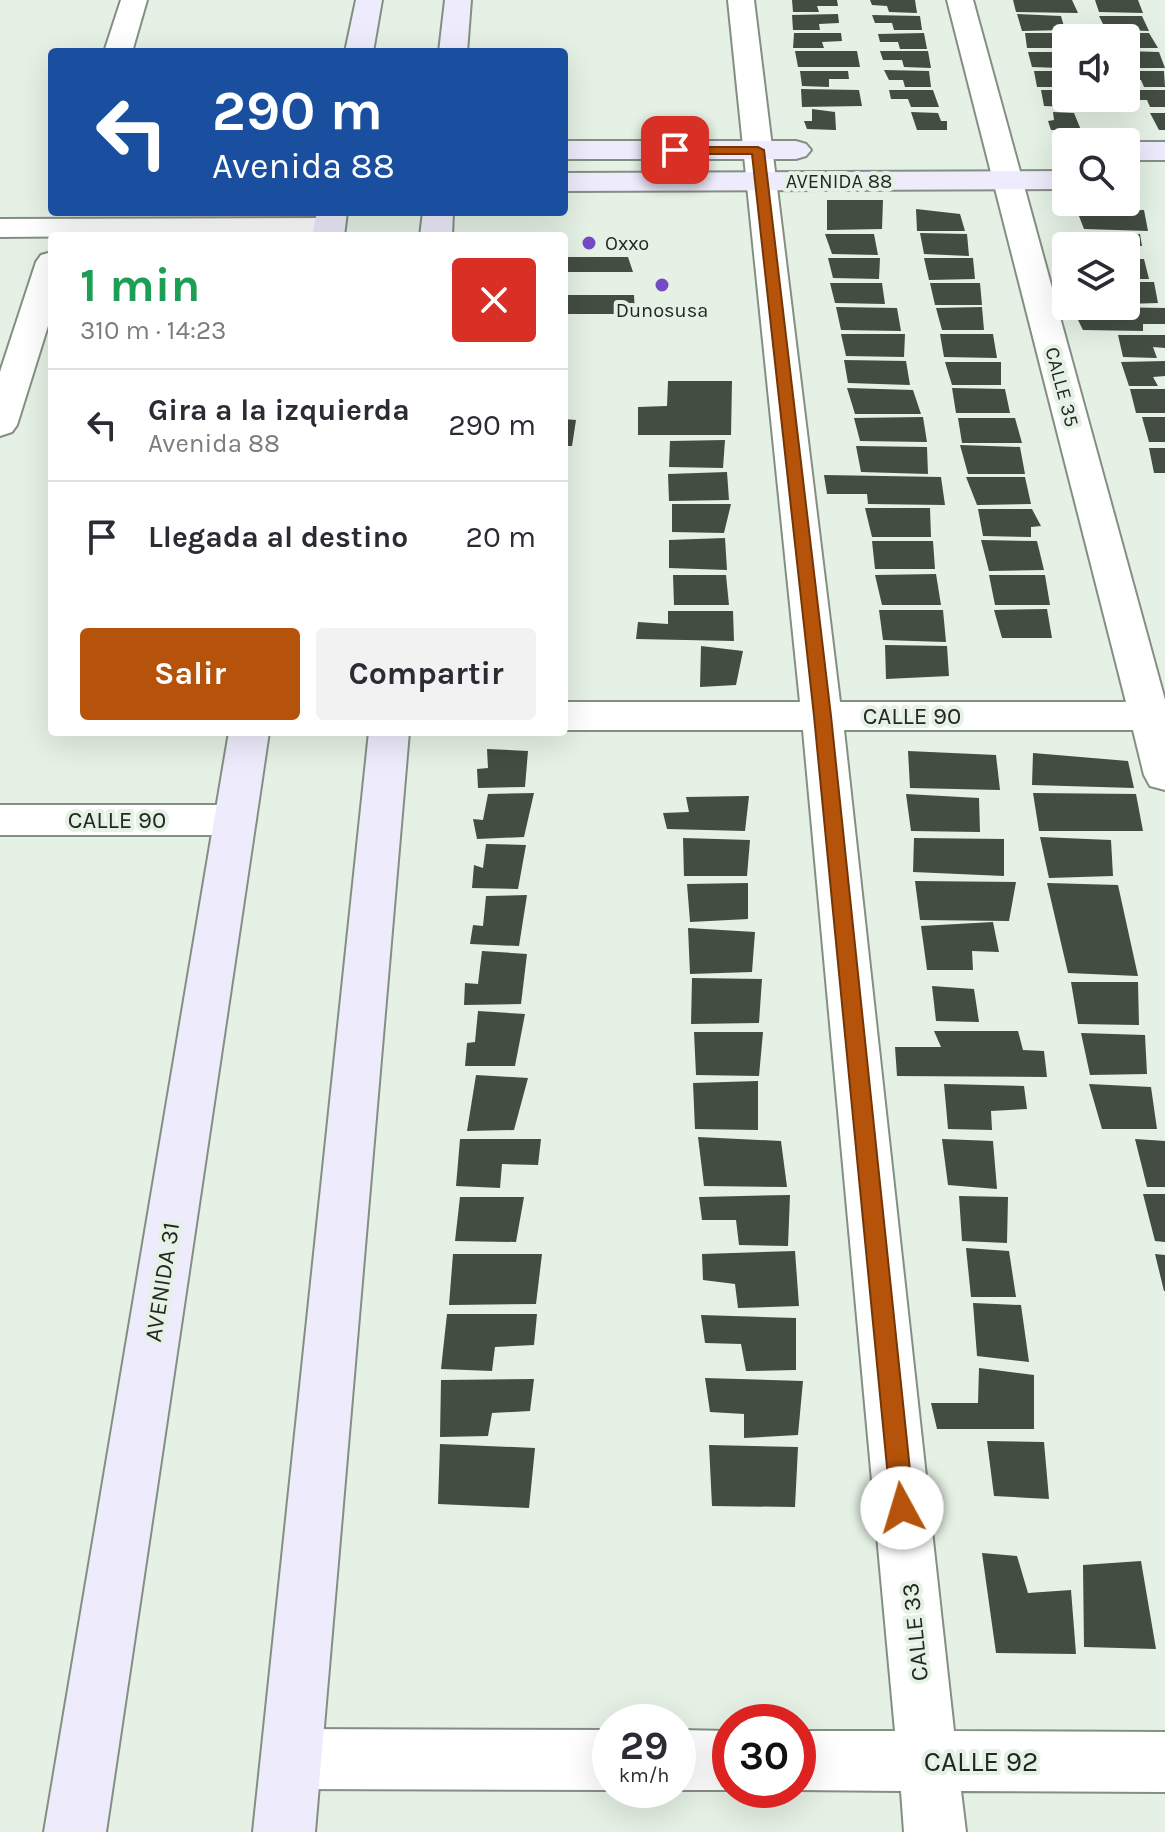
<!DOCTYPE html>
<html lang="es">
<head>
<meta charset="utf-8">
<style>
  :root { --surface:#fff; --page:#f2f2f3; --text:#2b2b33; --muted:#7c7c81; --line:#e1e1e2; --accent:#b45309 }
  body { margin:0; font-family:Karla,sans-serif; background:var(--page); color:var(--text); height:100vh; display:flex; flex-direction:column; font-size:30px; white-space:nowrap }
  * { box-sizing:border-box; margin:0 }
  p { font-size:26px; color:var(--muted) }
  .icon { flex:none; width:44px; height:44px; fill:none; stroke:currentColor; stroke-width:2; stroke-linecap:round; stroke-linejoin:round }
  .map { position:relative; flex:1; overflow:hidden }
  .drawer { position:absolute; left:48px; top:232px; width:520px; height:504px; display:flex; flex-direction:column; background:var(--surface); border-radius:8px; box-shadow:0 8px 32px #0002 }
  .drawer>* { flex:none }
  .hud { position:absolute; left:48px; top:48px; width:520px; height:168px; border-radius:8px; box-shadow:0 8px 32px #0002; background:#1a4fa0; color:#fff; overflow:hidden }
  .buttons { position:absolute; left:1052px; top:24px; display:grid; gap:16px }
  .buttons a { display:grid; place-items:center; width:88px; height:88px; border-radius:8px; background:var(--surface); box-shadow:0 8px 32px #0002; font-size:40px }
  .speed { position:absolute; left:592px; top:1704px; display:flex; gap:16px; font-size:40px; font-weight:700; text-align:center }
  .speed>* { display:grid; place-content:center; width:104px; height:104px; border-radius:50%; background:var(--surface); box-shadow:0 8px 32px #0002; line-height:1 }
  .speed small { font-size:20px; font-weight:400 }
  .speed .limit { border:12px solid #d22; background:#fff; color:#111 }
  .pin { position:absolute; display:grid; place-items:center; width:68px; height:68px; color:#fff; margin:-34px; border-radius:16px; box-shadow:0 4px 12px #0006 }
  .me { position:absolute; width:88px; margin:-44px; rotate:354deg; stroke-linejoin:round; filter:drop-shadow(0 0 6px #0008) }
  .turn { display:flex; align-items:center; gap:28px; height:168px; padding:0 32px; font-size:36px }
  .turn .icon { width:104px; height:104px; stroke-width:2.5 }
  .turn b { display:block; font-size:56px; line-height:68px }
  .round { display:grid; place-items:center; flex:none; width:84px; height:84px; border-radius:8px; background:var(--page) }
  .headline { display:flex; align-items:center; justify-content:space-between; height:136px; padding:0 32px }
  h1 { font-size:48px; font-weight:700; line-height:60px; color:#1e9e55 }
  .cta { display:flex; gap:16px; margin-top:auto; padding:16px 32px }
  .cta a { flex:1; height:92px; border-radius:8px; background:var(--accent); color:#fff; font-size:32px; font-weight:700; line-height:92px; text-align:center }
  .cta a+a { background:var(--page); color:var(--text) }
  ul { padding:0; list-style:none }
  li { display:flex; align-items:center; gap:24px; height:112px; padding:0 32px; border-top:2px solid var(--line) }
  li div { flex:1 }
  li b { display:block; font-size:30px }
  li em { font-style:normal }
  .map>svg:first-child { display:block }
  .building { fill:#434d42 }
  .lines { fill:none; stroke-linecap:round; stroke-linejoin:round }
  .minor-casing { stroke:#848f83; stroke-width:4 }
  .secondary-casing { stroke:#848f83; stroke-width:4 }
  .minor { fill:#fff; fill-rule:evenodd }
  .secondary { fill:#eeebfc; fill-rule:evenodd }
  .route { fill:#b45309; stroke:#753606; stroke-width:2 }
  .poi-dot { fill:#744bc4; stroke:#e5f1e4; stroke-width:3 }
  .labels { text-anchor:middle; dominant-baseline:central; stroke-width:8; stroke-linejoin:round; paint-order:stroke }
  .far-street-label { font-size:20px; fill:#242823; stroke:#e5f1e4 }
  .far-poi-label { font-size:20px; fill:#242823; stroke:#e5f1e4; text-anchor:start }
  .street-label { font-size:24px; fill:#242823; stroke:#e5f1e4 }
  .near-street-label { font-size:28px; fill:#242823; stroke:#e5f1e4 }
</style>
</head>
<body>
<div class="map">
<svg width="1165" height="1832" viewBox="0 0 1165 1832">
  <rect width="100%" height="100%" fill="#e5f1e4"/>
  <path class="building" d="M792 0H837L838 6H817L819 12H793Z
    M870 0H915L917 13 889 12 887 6 872 5Z
    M1013 0H1072L1078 13 1016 12Z
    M1095 0H1138L1143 13 1099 12Z
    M838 14 839 23 819 24 820 30H793L792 15Z
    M1017 14 1061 16 1065 30 1022 31Z
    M872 15 920 16 922 30H894L892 23H875Z
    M1099 16H1142L1149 31 1121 30 1118 24H1103Z
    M794 33H841L842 41 822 42 824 48H793Z
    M924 33 927 49H900L898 42H880L878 34Z
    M1025 33H1068L1071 38H1066V42H1052L1054 48H1027Z
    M1106 33H1149L1158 48H1131L1126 38H1107Z
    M795 51H857L860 67H798Z
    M880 51H928L931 68 904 67 902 60H883Z
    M1126 51 1159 52 1165 68H1137L1134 60H1126Z
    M1028 52H1066V61H1057L1060 68 1032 67Z
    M884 70 929 71 931 87H905L903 80H889Z
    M800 71H848L849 79H829V87L802 86Z
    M1034 71H1066V87H1037Z
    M1126 71H1164L1165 87H1144L1141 80 1126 79Z
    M801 89 859 90 862 106 802 107Z
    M889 90H933L939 107H911L908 99H891Z
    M1041 90H1066V98H1070L1071 107 1044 106Z
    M1126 90H1165V107H1150L1147 100H1130Z
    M812 109 835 112 836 130 807 129 804 121H812Z
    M911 112 938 113 941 121H947V130H917Z
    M1053 112 1074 113 1081 130H1051L1048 121 1054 120Z
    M1150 113H1165V130H1159Z
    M827 200H883L882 229 827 230Z
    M916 209 960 214 965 231H917Z
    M1144 210 1148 231 1084 229 1077 211Z
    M920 233 967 234 969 256 924 254Z
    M1086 233 1140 234 1142 246H1087Z
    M825 234H874L878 255 832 254Z
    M564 257H628L633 272H564Z
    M828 258H880L879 279 833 278Z
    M924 258H973L975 279 929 280Z
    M1126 259H1144L1149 279H1126Z
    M1126 282H1154L1158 303 1126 304Z
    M830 283H882L885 304 835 303Z
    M930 283H980L982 305H935Z
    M564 295H634L635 314H564Z
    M836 307 897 308 901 331 841 330Z
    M982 307 984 330H942L936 308Z
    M1106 307 1165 308V324H1143V331L1083 330 1077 318H1108Z
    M841 334H905L904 357 846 356Z
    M940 334H993L997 358 944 357Z
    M1118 335H1165V348L1153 347 1157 358 1123 357Z
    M844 360 906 361 910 385 848 383Z
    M1165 361V376L1153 377 1158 386H1129L1121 362Z
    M945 362H1001V385H952Z
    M668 381H732L731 435H638V407L667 406Z
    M847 388 913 390 921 414H855Z
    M952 388 1005 389 1010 413H956Z
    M1130 389H1165V413H1136Z
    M923 417 927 442 860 441 854 418Z
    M1142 417H1165V442H1149Z
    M958 418H1015L1022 443H962Z
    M564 419 576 420 572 446H564Z
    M725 440 723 468 669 467 670 441Z
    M960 445 1020 447 1025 474H968Z
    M856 446 927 447 928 474 861 472Z
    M1149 448H1165V473H1154Z
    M727 472 729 500 669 501 668 474Z
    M824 475 941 477 945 505 868 504 867 494H827Z
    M966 477H1025L1031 504 977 505Z
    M672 504H731L724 533 672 532Z
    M865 508H930L931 537H872Z
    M978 509H1032L1041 526 1031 527V537L983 536Z
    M725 538 727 570 669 568V540Z
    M981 540 1037 541 1044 570 989 571Z
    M872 541H933L935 569H875Z
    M936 574 941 605H882L875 575Z
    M673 575H726L729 605H674Z
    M989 575H1045L1050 605H995Z
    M1047 609 1052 638H1002L994 610Z
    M879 610H943L946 642 883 640Z
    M668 611H733L734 641 636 639 638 622 668 624Z
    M885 645 947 646 949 676 886 679Z
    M701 646 743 651 736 685 700 687Z
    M487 749 528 751 525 787 478 788 477 769 488 768Z
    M908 751 996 755 1000 790 910 788Z
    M1033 753 1128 761 1134 788 1032 785Z
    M534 793 524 837 477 839 473 819 483 820 488 794Z
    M1033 793 1136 794 1143 831H1039Z
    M906 794 979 798 980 832 911 831Z
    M749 796 745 831 667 829 663 813 689 812 686 797Z
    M1040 837 1111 840 1113 876 1049 878Z
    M683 838 750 840 747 876H684Z
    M914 838 1004 839V876L913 872Z
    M486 844 526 845 518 889 472 888 474 865 483 868Z
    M915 881 1016 882 1009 921 920 920Z
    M748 883V919L690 922 687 884Z
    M1047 883 1118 885 1138 976 1068 973Z
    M527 895 519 946 470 944 473 925 483 926 486 896Z
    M993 922 999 952 972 951 973 970H927L921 926Z
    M688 928 755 932 752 972 690 974Z
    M482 951 527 954 521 1004 464 1005 465 983 478 984Z
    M692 978 762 979 759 1023 691 1024Z
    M1071 982H1138L1139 1025 1078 1024Z
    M932 986 974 989 979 1022 936 1021Z
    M478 1011 525 1014 515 1066H465L467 1043 475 1042Z
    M934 1031H1018L1023 1050 1044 1051 1047 1077 897 1076 895 1047H941Z
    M694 1032H763L759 1076 696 1075Z
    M1081 1033 1145 1035 1147 1074 1090 1075Z
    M476 1075 528 1078 514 1130 467 1131Z
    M758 1081V1130L695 1129 693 1083Z
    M944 1084 1024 1086 1027 1109 991 1111 992 1130 948 1129Z
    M1089 1084 1151 1087 1157 1129H1102Z
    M698 1137 781 1141 787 1187 704 1186Z
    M460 1139H541L538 1165 502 1164 500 1188 456 1186Z
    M942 1139 993 1141 997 1189 948 1185Z
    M1135 1139 1165 1141V1187H1147Z
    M1143 1194H1165V1242L1155 1241Z
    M790 1195 788 1246 739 1245 736 1220H702L699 1197Z
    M959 1196 1008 1197 1007 1243 962 1241Z
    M460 1197H524L516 1242 455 1241Z
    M966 1248 1009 1251 1016 1297H971Z
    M795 1251 799 1306 738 1308 735 1284 703 1280 702 1254Z
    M453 1254H542L536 1304 449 1305Z
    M1155 1254 1165 1255V1291H1164Z
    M973 1303 1021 1305 1029 1362 977 1356Z
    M447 1314H537L534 1345 495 1347 492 1371 441 1369Z
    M701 1315 796 1318V1370L746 1371 741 1344 705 1343Z
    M979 1368 1034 1375V1429H937L931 1403H978Z
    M705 1378 803 1381 798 1435 744 1438V1414L710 1412Z
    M534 1379 530 1411 492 1413 488 1436 440 1437 441 1380Z
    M987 1441 1044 1442 1049 1499 994 1496Z
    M440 1444 535 1448 529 1508 438 1504Z
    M709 1445 798 1447 795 1507 712 1506Z
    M982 1553 1017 1556 1028 1593 1071 1590 1076 1654 996 1653Z
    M1141 1561 1156 1649 1084 1647 1083 1565Z"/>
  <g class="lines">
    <g class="minor-casing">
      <path id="minor" d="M121 0H147L132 52H104Z
        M728 0H754L840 702H1126L947 0H973L1165 700V790L1150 786 1144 775 1133 730H844L954 1731 1165 1732V1792L961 1791 966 1832H904L901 1791 796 1790 798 1731H895L803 730H564V702H800Z
        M329 218 340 220 345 227 340 234 0 237V219Z
        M52 252V313L17 425 12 432 0 436V372L36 262 41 255Z
        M0 805H235L250 809 256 820 250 831 235 835H0Z
        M291 1729 610 1730V1790L291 1789 270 1780 261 1759 270 1738Z
        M678 1730 730 1731 732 1790H678Z"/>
    </g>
    <g class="secondary-casing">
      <path id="secondary" d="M356 0H382L373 52H345Z
        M445 0H471L467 52H439Z
        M564 141H796L806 144 811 150 806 156 796 159H564Z
        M1126 142H1165V160H1126Z
        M1066 171V189L564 191V173Z
        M317 212H347L344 236H312Z
        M423 212H453L452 236H420Z
        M229 732H269L106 1832H44Z
        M369 732H409L315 1832H253Z"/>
    </g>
    <use href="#minor" class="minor"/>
    <use href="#secondary" class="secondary"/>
  </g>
  <path class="route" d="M670 147H758L764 150 831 716 914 1508 910 1516 902 1519 894 1516 891 1508 814 716 752 154H675L670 153Z"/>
  <g class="poi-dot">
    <circle cx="589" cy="243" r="8"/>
    <circle cx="662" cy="285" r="8"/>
  </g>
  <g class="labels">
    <g class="far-street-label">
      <text x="839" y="181">AVENIDA 88</text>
      <text transform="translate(1062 387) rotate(75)">CALLE 35</text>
    </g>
    <g class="far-poi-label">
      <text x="605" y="243">Oxxo</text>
      <text x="662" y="310" text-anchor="middle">Dunosusa</text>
    </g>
    <g class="street-label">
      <text x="912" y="716">CALLE 90</text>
      <text x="117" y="820">CALLE 90</text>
      <text transform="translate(162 1282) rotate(-81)">AVENIDA 31</text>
      <text transform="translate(915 1632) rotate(-96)">CALLE 33</text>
    </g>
    <g class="near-street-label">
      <text x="981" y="1761">CALLE 92</text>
    </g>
  </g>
</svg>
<div class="buttons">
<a><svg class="icon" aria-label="sound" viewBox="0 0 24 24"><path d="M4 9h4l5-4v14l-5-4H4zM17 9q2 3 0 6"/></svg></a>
<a><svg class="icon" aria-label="search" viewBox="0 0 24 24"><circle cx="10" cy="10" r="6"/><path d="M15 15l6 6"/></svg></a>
<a><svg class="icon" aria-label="layers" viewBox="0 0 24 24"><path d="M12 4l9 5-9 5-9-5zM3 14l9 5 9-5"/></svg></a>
</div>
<div class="speed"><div>29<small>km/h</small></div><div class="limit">30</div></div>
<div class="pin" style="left:675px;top:150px;background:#d93025"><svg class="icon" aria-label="arrive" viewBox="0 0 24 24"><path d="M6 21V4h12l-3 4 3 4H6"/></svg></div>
<svg class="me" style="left:902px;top:1508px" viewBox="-20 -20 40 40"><circle r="19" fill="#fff"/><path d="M0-13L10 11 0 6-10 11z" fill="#b45309"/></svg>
<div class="hud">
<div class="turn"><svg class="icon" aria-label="left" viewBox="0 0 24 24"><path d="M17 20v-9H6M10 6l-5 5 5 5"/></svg><div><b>290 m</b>Avenida 88</div></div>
</div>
<section class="drawer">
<div class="headline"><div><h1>1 min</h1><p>310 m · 14:23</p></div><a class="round" style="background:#d93025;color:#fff"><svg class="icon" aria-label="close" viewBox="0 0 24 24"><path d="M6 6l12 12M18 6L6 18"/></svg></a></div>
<ul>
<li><svg class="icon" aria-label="left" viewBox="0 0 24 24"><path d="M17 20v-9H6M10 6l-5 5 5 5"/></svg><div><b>Gira a la izquierda</b><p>Avenida 88</p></div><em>290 m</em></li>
<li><svg class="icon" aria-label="arrive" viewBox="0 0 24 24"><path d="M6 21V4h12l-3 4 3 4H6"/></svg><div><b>Llegada al destino</b></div><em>20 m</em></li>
</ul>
<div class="cta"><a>Salir</a><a>Compartir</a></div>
</section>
</div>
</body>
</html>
